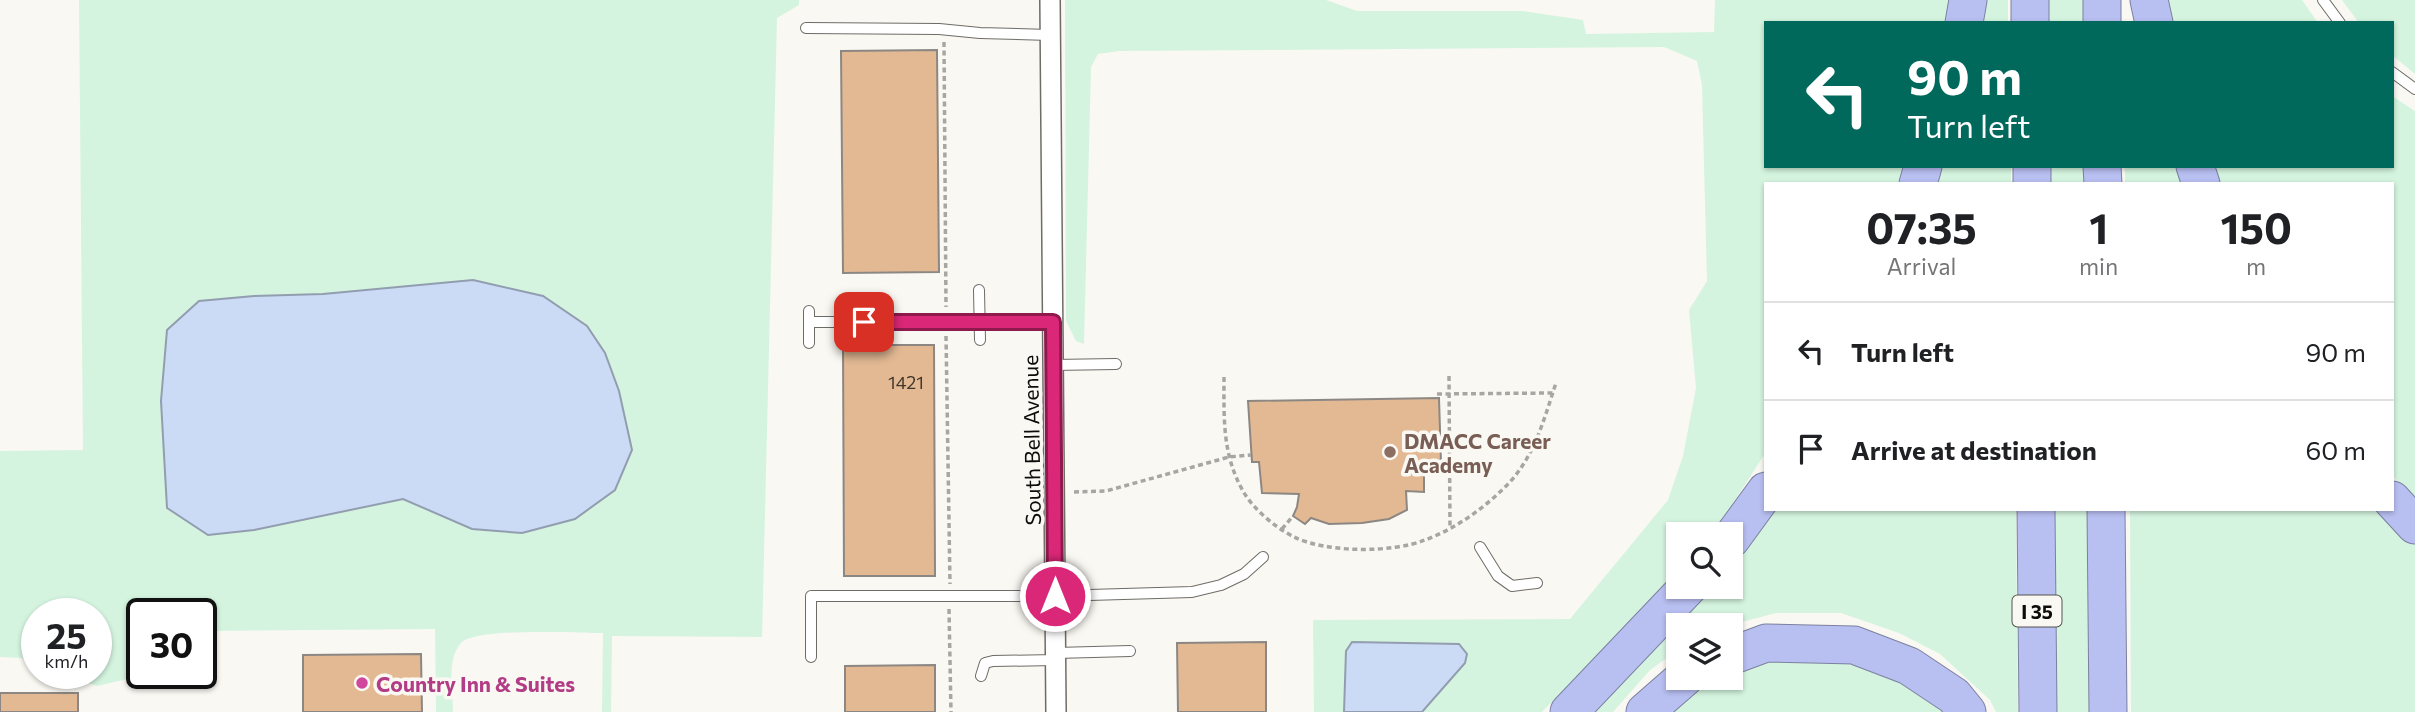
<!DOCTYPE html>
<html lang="en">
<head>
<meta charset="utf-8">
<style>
  :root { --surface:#fff; --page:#f2f2f2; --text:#202124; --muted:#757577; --line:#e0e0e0 }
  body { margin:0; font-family:Commissioner,sans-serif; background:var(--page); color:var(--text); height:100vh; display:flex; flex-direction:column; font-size:26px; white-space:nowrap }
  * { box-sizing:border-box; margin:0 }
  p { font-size:23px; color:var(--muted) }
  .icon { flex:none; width:38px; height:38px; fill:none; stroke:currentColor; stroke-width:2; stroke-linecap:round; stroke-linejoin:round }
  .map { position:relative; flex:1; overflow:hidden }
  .side { position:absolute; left:1764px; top:182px; width:630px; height:329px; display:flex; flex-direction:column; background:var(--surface); border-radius:0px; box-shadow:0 2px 5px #0004 }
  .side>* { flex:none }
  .hud { position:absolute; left:1764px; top:21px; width:630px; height:147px; border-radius:0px; box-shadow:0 2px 5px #0004; background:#00695c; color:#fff; overflow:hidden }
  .tools { position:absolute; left:1666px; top:522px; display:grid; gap:14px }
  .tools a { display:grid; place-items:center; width:77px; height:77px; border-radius:0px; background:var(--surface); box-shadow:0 2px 5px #0004; font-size:35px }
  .speed { position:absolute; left:21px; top:598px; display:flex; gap:14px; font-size:35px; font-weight:700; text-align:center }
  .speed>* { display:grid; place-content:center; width:91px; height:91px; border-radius:50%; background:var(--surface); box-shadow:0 2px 5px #0004; line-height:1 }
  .speed small { font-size:18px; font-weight:400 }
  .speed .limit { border:4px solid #111; border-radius:10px; background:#fff; color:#111 }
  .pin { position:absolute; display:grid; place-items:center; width:60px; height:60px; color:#fff; margin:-30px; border-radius:14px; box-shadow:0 4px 10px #0006 }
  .me { position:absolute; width:77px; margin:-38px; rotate:0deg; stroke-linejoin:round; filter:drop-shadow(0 0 5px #0008) }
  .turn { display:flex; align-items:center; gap:24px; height:147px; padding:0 28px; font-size:32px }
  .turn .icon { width:91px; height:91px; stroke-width:2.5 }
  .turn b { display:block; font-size:49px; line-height:60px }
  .eta { display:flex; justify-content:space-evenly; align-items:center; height:119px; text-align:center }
  .eta b { font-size:42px; font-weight:700; line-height:49px }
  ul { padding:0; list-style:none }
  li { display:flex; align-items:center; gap:21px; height:98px; padding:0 28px; border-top:2px solid var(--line) }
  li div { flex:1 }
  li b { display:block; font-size:26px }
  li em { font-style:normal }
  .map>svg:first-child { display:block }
  .green { fill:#d4f4df }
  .water { fill:#cbdbf6; stroke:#929daf; stroke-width:2 }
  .building { fill:#e3b994; stroke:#8c8783; stroke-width:2 }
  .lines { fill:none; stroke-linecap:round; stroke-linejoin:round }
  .service-casing { stroke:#6e6c67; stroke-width:12 }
  .minor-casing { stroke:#6e6c67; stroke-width:22 }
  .motorway-casing { stroke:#7c80a0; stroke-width:39 }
  .path { stroke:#a8a6a2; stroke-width:3.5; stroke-dasharray:5 3.5; stroke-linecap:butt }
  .service { stroke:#fff; stroke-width:10 }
  .minor { stroke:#fff; stroke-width:19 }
  .motorway { stroke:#b8bff1; stroke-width:37 }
  .route-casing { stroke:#8e194d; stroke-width:18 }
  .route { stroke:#db2777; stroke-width:12 }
  .education-dot { fill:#8d6e63; stroke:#faf8f2; stroke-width:2.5 }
  .hotel-dot { fill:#d1479c; stroke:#faf8f2; stroke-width:2.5 }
  .labels { text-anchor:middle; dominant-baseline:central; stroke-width:7; stroke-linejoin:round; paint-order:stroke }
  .number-label { font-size:18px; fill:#42372c }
  .shield { fill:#faf8f2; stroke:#545350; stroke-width:2 }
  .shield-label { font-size:19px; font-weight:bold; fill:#0d0c0a }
  .street-label { font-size:21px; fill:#0d0c0a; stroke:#faf8f2 }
  .education-label { font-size:21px; font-weight:bold; fill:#785e54; stroke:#faf8f2; text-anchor:start }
  .hotel-label { font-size:21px; font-weight:bold; fill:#b23c85; stroke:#faf8f2; text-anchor:start }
</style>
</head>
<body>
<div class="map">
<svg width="2415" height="712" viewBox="0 0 2415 712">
  <rect width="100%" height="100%" fill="#faf8f2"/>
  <path class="green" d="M79 0H799V5L777 18 762 637 612 636 611 712H602L603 633C579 633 475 627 461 643 446 660 453 691 453 712H436L435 629 201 631V614H142L136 677 97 686 64 674H96V614H37V664L21 658 0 657V451L83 450Z
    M1065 0H1326L1357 11H1523L1583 20 1586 34 1714 32 1715 0H1951L1945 23H1766V166H1904L1898 184H1766V452L1721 522 1710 534H1678V569L1633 619 1542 712H1314L1313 620 1570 619 1668 500 1683 456 1696 388 1689 310 1707 281 1702 85 1697 61 1664 47 1119 51 1098 54 1091 67 1084 344 1076 341 1066 321Z
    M1982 0H2008V23H1977Z
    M2046 0H2083V23H2046Z
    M2161 0H2302L2318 23H2165Z
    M2342 0H2415V74L2392 55V23H2359Z
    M2392 96 2415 111V501L2392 475V184H2218L2210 166H2392Z
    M1936 166H2011V184H1930Z
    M2047 166H2084L2085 184H2047Z
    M2125 166H2177L2184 184H2125Z
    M1768 509H2016L2018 712H1996L1990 700 1940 654 1899 633 1841 613H1776L1730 625H1678V650L1650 670 1613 712H1583L1705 586H1731V555Z
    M2050 509H2088L2090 712H2052Z
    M2130 509H2386L2415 538V712H2131Z
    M1833 641 1960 712H1650L1691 677H1731V657Z"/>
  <path class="water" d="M473 280 543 296 587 326 605 353 619 391 632 450 615 490 575 519 522 533 472 529 403 499 254 530 208 535 167 508 161 401 167 330 199 301 254 296 323 294Z
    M1352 642 1459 644 1467 654 1465 663 1422 712H1344L1346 651Z"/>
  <path class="building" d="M937 50 939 272 843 273 841 51Z
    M843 345H934L935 576H844Z
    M1439 398 1441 463 1424 461V492L1406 491 1407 510 1389 519 1362 523 1329 524 1311 518 1305 524 1293 516 1297 507 1299 494 1262 493 1259 462H1252L1248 401Z
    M1266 642V712H1178L1177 643Z
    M421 654 422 712H303V655Z
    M935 665V712H845V666Z
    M0 693H78V712H0Z"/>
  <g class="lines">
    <g class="service-casing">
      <path id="service" d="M2323 0 2340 23
        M806 28 939 29 980 33 1050 35
        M2392 72 2415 89
        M979 290 980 340
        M809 311V343
        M809 322H1053
        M1053 365 1116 364
        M1480 547 1498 576 1512 586 1537 583
        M1056 653 1130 651
        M811 657V596H1055L1192 592 1221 585 1244 574 1263 557
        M981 676 985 663 993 661 1056 660"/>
    </g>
    <g class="minor-casing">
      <path id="minor" d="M1050 0 1056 712"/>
    </g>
    <g class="motorway-casing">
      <path id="motorway" d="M2030 0V23
        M2149 0 2154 23
        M1964 23 1968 0
        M2102 23V0
        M2032 166V184
        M2102 166 2103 184
        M2195 166 2201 184
        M1918 184 1923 166
        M2392 500 2415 525
        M2036 509 2038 712
        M2106 509 2108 712
        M1731 539 1766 491
        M1731 656 1766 643 1854 645 1909 666 1954 696 1967 712
        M1569 712 1689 586
        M1645 712 1685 677"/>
    </g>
    <path class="path" d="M944 42 946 307
      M946 336 950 584
      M1449 376 1450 528
      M1224 377C1224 418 1222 454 1243 491 1253 509 1276 528 1294 537 1327 553 1392 553 1425 540 1455 529 1483 509 1505 487 1534 459 1544 419 1556 383
      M1437 394 1553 393
      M1074 492 1106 491 1229 457 1251 455
      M1282 529 1293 516
      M949 609 951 712"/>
    <use href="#service" class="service"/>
    <use href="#minor" class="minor"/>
    <use href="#motorway" class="motorway"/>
  </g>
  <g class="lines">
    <g class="route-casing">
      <path id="route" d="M864 322H1053L1055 596"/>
    </g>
    <use href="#route" class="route"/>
  </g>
  <circle class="education-dot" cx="1390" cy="452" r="7"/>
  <circle class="hotel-dot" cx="362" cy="683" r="7"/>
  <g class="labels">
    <g class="number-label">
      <text x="906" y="382">1421</text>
    </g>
    <rect class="shield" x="2012.5" y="595.5" width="49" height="31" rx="5"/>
    <g class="shield-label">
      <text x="2037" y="611">I 35</text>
    </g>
    <g class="street-label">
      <text transform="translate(1031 440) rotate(-91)">South Bell Avenue</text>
    </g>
    <g class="education-label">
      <text x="1404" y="440">DMACC Career<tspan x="1404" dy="24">Academy</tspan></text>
    </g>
    <g class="hotel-label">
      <text x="376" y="683">Country Inn &amp; Suites</text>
    </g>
  </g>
</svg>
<div class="tools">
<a><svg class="icon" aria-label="search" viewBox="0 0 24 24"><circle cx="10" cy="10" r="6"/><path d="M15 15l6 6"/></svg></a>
<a><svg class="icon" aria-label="layers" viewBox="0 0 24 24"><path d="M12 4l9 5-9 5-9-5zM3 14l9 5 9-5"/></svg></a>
</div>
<div class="speed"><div>25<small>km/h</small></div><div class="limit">30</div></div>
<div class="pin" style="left:864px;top:322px;background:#d93025"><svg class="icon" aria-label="arrive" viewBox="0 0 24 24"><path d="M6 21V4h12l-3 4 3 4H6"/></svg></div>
<svg class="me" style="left:1055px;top:596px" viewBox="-20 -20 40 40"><circle r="17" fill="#db2777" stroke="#fff" stroke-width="3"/><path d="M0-11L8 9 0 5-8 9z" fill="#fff"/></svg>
<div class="hud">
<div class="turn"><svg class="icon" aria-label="left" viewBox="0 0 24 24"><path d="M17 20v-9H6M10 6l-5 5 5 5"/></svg><div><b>90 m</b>Turn left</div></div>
</div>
<section class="side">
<div class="eta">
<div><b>07:35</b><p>Arrival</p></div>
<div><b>1</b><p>min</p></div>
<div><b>150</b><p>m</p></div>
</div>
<ul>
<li><svg class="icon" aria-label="left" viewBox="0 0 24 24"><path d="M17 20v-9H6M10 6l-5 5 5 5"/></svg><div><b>Turn left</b></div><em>90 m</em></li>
<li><svg class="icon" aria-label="arrive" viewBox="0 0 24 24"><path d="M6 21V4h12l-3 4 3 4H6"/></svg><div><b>Arrive at destination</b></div><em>60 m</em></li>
</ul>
</section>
</div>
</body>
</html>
